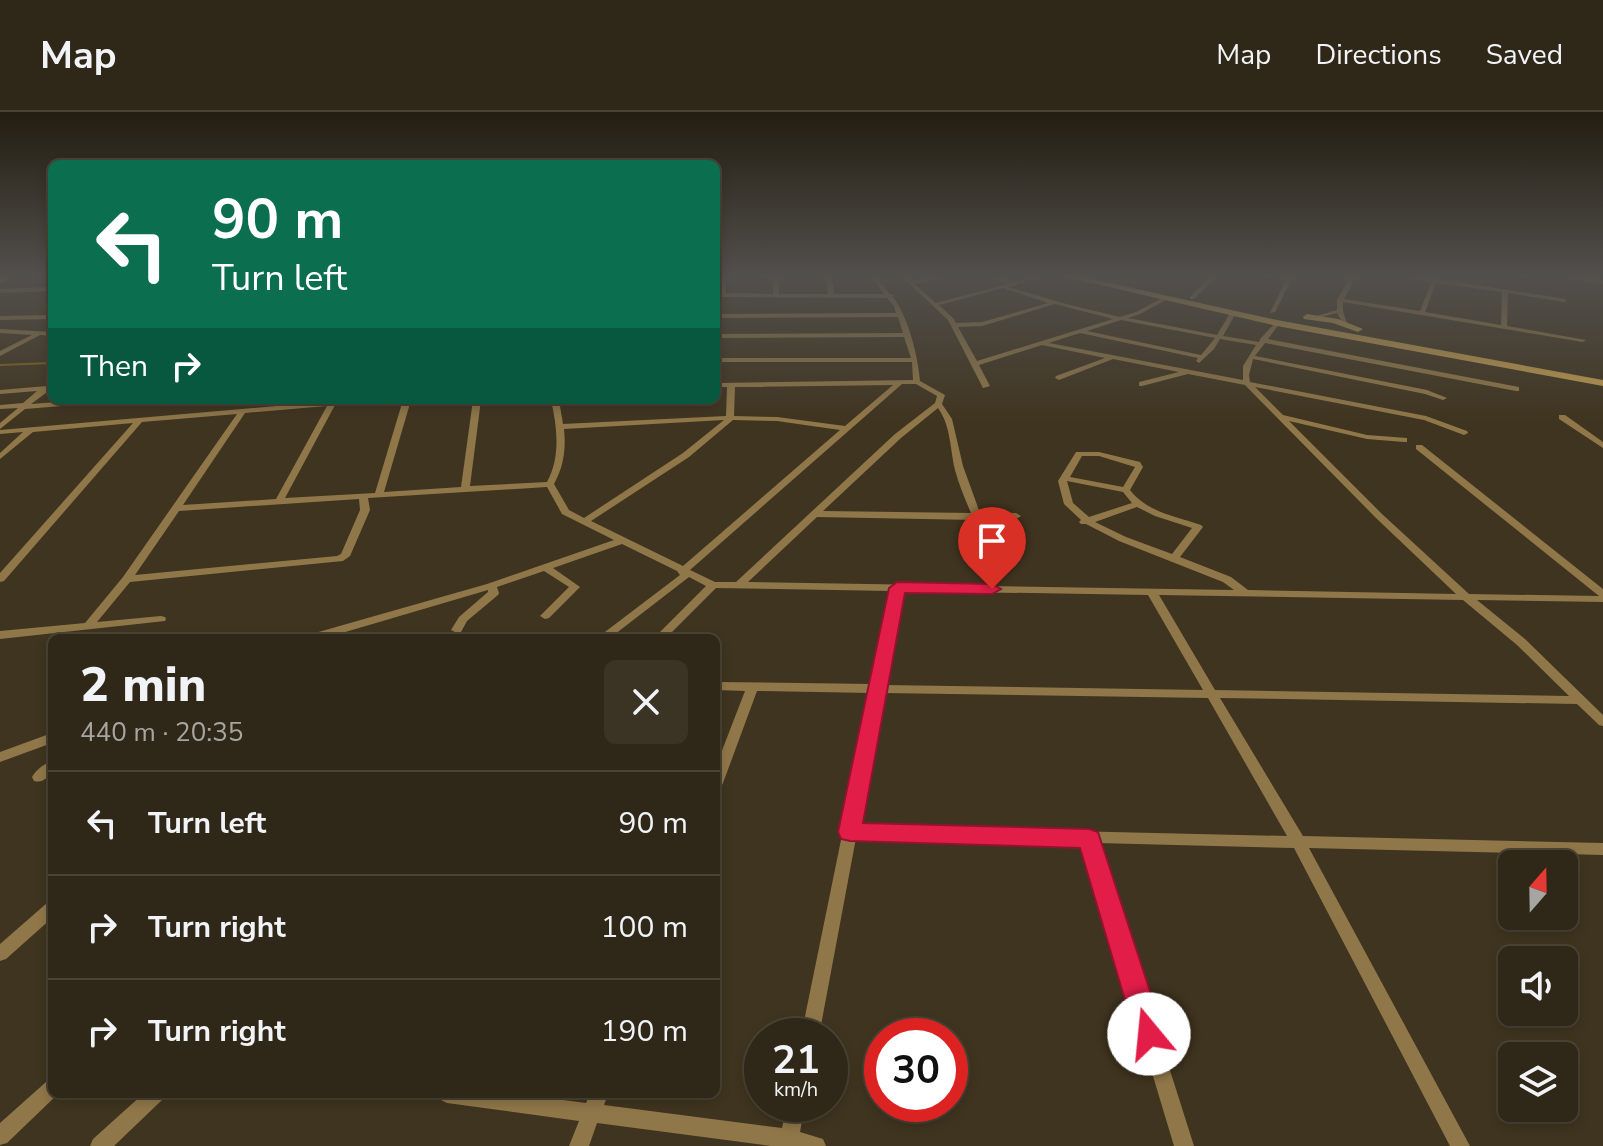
<!DOCTYPE html>
<html lang="en">
<head>
<meta charset="utf-8">
<style>
  :root { --surface:#2f2717; --page:#3b3324; --text:#f1f3f6; --muted:#a7a5a1; --line:#4a4436 }
  body { margin:0; font-family:"Nunito Sans",sans-serif; background:var(--page); color:var(--text); height:100vh; display:flex; flex-direction:column; font-size:30px; white-space:nowrap }
  * { box-sizing:border-box; margin:0 }
  p { font-size:26px; color:var(--muted) }
  .icon { flex:none; width:44px; height:44px; fill:none; stroke:currentColor; stroke-width:2; stroke-linecap:round; stroke-linejoin:round }
  .map { position:relative; flex:1; overflow:hidden }
  .drawer { position:absolute; left:48px; top:522px; width:672px; height:464px; display:flex; flex-direction:column; background:var(--surface); border-radius:12px; box-shadow:0 4px 12px #0003,0 0 0 2px var(--line) }
  .drawer>* { flex:none }
  .top-card { position:absolute; left:48px; top:48px; width:672px; height:244px; border-radius:12px; box-shadow:0 4px 12px #0003,0 0 0 2px var(--line); background:#0b6e4f; color:#fff; overflow:hidden }
  .needle { width:52px; rotate:20deg }
  .controls { position:absolute; left:1498px; top:738px; display:grid; gap:16px }
  .controls a { display:grid; place-items:center; width:80px; height:80px; border-radius:12px; background:var(--surface); box-shadow:0 4px 12px #0003,0 0 0 2px var(--line); font-size:40px }
  .speed { position:absolute; left:744px; top:906px; display:flex; gap:16px; font-size:40px; font-weight:700; text-align:center }
  .speed>* { display:grid; place-content:center; width:104px; height:104px; border-radius:50%; background:var(--surface); box-shadow:0 4px 12px #0003,0 0 0 2px var(--line); line-height:1 }
  .speed small { font-size:20px; font-weight:400 }
  .speed .limit { border:12px solid #d22; background:#fff; color:#111 }
  .pin { position:absolute; display:grid; place-items:center; width:68px; height:68px; color:#fff; margin:-82px -34px; border-radius:50% 50% 50% 0; rotate:-45deg; box-shadow:0 0 8px #0007 }
  .pin .icon { rotate:45deg }
  .me { position:absolute; width:88px; margin:-44px; rotate:343deg; stroke-linejoin:round; filter:drop-shadow(0 0 6px #0008) }
  .turn { display:flex; align-items:center; gap:28px; height:168px; padding:0 32px; font-size:36px }
  .turn .icon { width:104px; height:104px; stroke-width:2.5 }
  .turn b { display:block; font-size:56px; line-height:68px }
  .then { display:flex; align-items:center; height:76px; padding:0 32px; background:#0003; gap:16px; font-size:30px }
  .round { display:grid; place-items:center; flex:none; width:84px; height:84px; border-radius:12px; background:var(--page) }
  .summary { display:flex; align-items:center; justify-content:space-between; height:136px; padding:0 32px }
  h1 { font-size:48px; font-weight:800; line-height:60px }
  ul { padding:0; list-style:none }
  li { display:flex; align-items:center; gap:24px; height:104px; padding:0 32px; border-top:2px solid var(--line) }
  li div { flex:1 }
  li b { display:block; font-size:30px }
  li em { font-style:normal }
  header { display:flex; align-items:center; gap:48px; box-sizing:border-box; height:112px; padding:0 40px; background:var(--surface); border-bottom:2px solid var(--line) }
  header strong { font-size:38px }
  nav { display:flex; gap:44px; margin-inline-start:auto; font-size:28px }
  .map>svg:first-child { display:block }
  .lines { fill:none; stroke-linecap:round; stroke-linejoin:round }
  .stream { stroke:#83621b; stroke-width:2 }
  .street { fill:#907749; fill-rule:evenodd }
  .secondary { fill:#c29c4f; fill-rule:evenodd }
  .primary { fill:#eab751; fill-rule:evenodd }
  .route { fill:#e11d48; stroke:#92132f; stroke-width:2 }
</style>
</head>
<body>
<header>
<strong>Map</strong>
<nav><a>Map</a><a>Directions</a><a>Saved</a></nav>
</header>
<div class="map">
<svg width="1603" height="1034" viewBox="0 0 1603 1034">
  <rect width="100%" height="100%" fill="#3f341f"/>
  <g class="lines">
    <path class="stream" d="M0 253 52 251"/>
    <path class="street" d="M719 165H725L726 181 773 182V165H779V182H828L826 165H832L834 182H884L871 165H876L890 182 894 183 893 185C908 204 918 244 920 269L945 283 942 292 952 307 963 354 980 401H1016L1021 404 1016 407 977 408 817 405 748 470 1234 478 1223 470 1119 429 1086 412H1081L1079 410 1081 408 1064 392 1058 369 1076 340H1099L1140 350 1143 355 1130 378C1148 401 1176 404 1201 413L1203 415 1180 445 1231 465 1248 478 1456 482 1376 406 1245 273 1188 262 1142 274H1139V270L1179 260 1113 247 1059 268 1055 266 1056 264 1105 246 1042 233 979 253 990 274 983 276 948 208 902 165H908L912 169 930 165H941L915 172 936 191 1007 172 995 165C1002 165 1008 170 1014 170 1022 170 1032 165 1041 165L1017 172V174L1008 175 1070 193 1120 205 1136 200 1164 185 1167 187 1166 188 1140 202 1128 206 1217 223 1230 201 1233 199 1236 201 1223 224 1259 230 1260 227 1277 209 1280 211 1268 227 1519 275V279H1516L1265 231 1255 244 1427 278 1447 286 1443 288 1425 282 1253 247 1249 263 1250 270 1426 304 1467 319 1468 321 1464 323 1424 308 1255 275 1283 303 1367 323 1407 326V330H1404L1367 327 1289 309 1382 402 1469 482 1599 484 1416 337V333H1422L1603 477V490L1477 488 1525 527 1603 603V614L1599 613 1577 592 1220 586 1303 724 1603 731V743L1309 736 1470 1034H1450L1294 736 1098 731 1194 1034H1174L1083 731 856 726 819 924H801L871 581 757 579 723 671 721 675 716 676V654L745 579 716 578V570L872 572 891 479 716 476 666 526H654L706 474 689 465 610 526H597L680 463 677 459 622 432 553 456 580 475 549 506 545 507 540 504 569 475 544 459 497 475 499 481 498 483 467 509 461 520 457 521 451 518 459 505 488 480V478L325 526H306L308 523 487 472 614 428 562 402 547 375 368 386 370 398 350 444 343 449 130 470 97 510 161 504 165 505 166 507 165 509 0 527V519L85 511 123 465 237 302 142 310 4 469 0 470V461L133 311 33 320 0 347V341L23 320 0 322V318L345 288H375L371 290 335 293 285 386 375 381 403 288H411L384 380 461 375 473 288H481L470 374 547 370C561 344 557 315 551 288H559L563 312 726 304 727 275H716V271L913 268 912 250H716V246H911L904 225 716 226V222L903 221 898 205 716 206V202L896 201 894 194 887 186 716 185V181H720ZM1003 176 1048 191 982 210 956 211 953 206 939 193ZM1055 192 1113 207 977 249 958 215 982 214ZM1121 208 1215 226 1201 243 1087 219ZM1080 221 1198 246 1196 249 1199 251 1214 237 1220 227 1256 233 1243 254V268L1049 231ZM902 272H916L937 284 935 291 895 322 736 470H715L690 458ZM893 273 845 314 777 305 734 304 735 275ZM327 294 276 387 183 393 245 301ZM938 296C951 314 950 337 955 358 959 373 965 387 971 401L823 399 901 326ZM724 308 683 341 584 406 569 398 554 372C564 354 566 337 564 317ZM733 308 777 309 840 318 683 454 591 409 689 345ZM1082 344H1099L1135 355 1123 375 1070 365ZM1067 369 1123 380 1132 391 1089 405 1073 391ZM359 387 360 398 341 442 337 444 135 463 179 399ZM1137 395 1155 404 1192 416 1172 442 1126 425 1095 410ZM902 479 1148 483 1203 578 884 573ZM1159 483 1463 488 1517 533 1569 584 1215 578ZM883 581 1208 586 1287 724 858 714Z
      M1210 165H1216L1194 187H1190V185Z
      M1287 165H1293L1275 200 1270 201Z
      M1350 165H1356L1344 187 1420 199 1431 170 1408 165H1424L1566 187V189L1564 190 1508 181 1507 214 1586 228 1583 230 1343 190V199L1347 212H1343L1337 201 1313 207V205L1337 198V188ZM1436 171 1502 180 1501 213 1425 200Z
      M1569 165 1603 168V172L1571 167Z
      M52 175V179L0 181V177Z
      M52 203V207L0 208V204Z
      M0 217 52 220V224L40 223 0 244V239L32 223 0 221Z
      M47 274H50V278L31 292 83 288 90 290 86 292 25 297 0 317V311L18 296 0 297V293L23 291 37 279 0 282V278Z
      M1559 303H1565L1603 330V336L1559 307Z
      M52 621V631L0 650V640Z
      M52 649V661C46 667 42 671 34 669L32 665C36 658 45 651 52 649Z
      M52 789V806L6 847 0 849V832L47 791Z
      M52 967V982H58L7 1031 0 1033V1011L46 970Z
      M143 982H165L162 988 114 1034H90L93 1027Z
      M438 982H517L586 991 590 982H608L604 993 782 1016 787 992H805L800 1020 823 1027 826 1034H771L597 1011 589 1034H569L579 1009 447 991 441 988Z"/>
    <path class="secondary" d="M1066 165H1083L1277 208 1603 268V274L1277 214Z
      M1307 202 1338 207 1363 217 1358 220 1333 211 1304 207 1303 205Z"/>
    <path class="primary" d="M0 165H10L0 172Z"/>
  </g>
  <linearGradient id="sky" x2="0" y2="1"><stop stop-color="#231d11"/><stop offset="0.53" stop-color="#52504d"/><stop offset="1" stop-color="#52504d" stop-opacity="0"/></linearGradient>
  <rect width="1603" height="310" fill="url(#sky)"/>
  <path class="route" d="M897 470 992 472 1001 477 992 482 905 481 863 711 1089 717 1098 720 1164 922 1159 932 1149 936 1139 932 1135 922 1080 736 850 729 841 727 838 720 889 476Z"/>
</svg>
<div class="controls">
<a><svg class="needle" viewBox="-14 -14 28 28"><path d="M0-13l5 13h-10z" fill="#e53935"/><path d="M0 13l5-13h-10z" fill="#a7a5a1"/></svg></a>
<a><svg class="icon" aria-label="sound" viewBox="0 0 24 24"><path d="M4 9h4l5-4v14l-5-4H4zM17 9q2 3 0 6"/></svg></a>
<a><svg class="icon" aria-label="layers" viewBox="0 0 24 24"><path d="M12 4l9 5-9 5-9-5zM3 14l9 5 9-5"/></svg></a>
</div>
<div class="speed"><div>21<small>km/h</small></div><div class="limit">30</div></div>
<div class="pin" style="left:992px;top:477px;background:#d93025"><svg class="icon" aria-label="arrive" viewBox="0 0 24 24"><path d="M6 21V4h12l-3 4 3 4H6"/></svg></div>
<svg class="me" style="left:1149px;top:922px" viewBox="-20 -20 40 40"><circle r="19" fill="#fff"/><path d="M0-13L10 11 0 6-10 11z" fill="#e11d48"/></svg>
<div class="top-card">
<div class="turn"><svg class="icon" aria-label="left" viewBox="0 0 24 24"><path d="M17 20v-9H6M10 6l-5 5 5 5"/></svg><div><b>90 m</b>Turn left</div></div>
<div class="then">Then<svg class="icon" aria-label="right" viewBox="0 0 24 24"><path d="M7 20v-9h11M14 6l5 5-5 5"/></svg></div>
</div>
<section class="drawer">
<div class="summary"><div><h1>2 min</h1><p>440 m · 20:35</p></div><a class="round"><svg class="icon" aria-label="close" viewBox="0 0 24 24"><path d="M6 6l12 12M18 6L6 18"/></svg></a></div>
<ul>
<li><svg class="icon" aria-label="left" viewBox="0 0 24 24"><path d="M17 20v-9H6M10 6l-5 5 5 5"/></svg><div><b>Turn left</b></div><em>90 m</em></li>
<li><svg class="icon" aria-label="right" viewBox="0 0 24 24"><path d="M7 20v-9h11M14 6l5 5-5 5"/></svg><div><b>Turn right</b></div><em>100 m</em></li>
<li><svg class="icon" aria-label="right" viewBox="0 0 24 24"><path d="M7 20v-9h11M14 6l5 5-5 5"/></svg><div><b>Turn right</b></div><em>190 m</em></li>
</ul>
</section>
</div>
</body>
</html>
